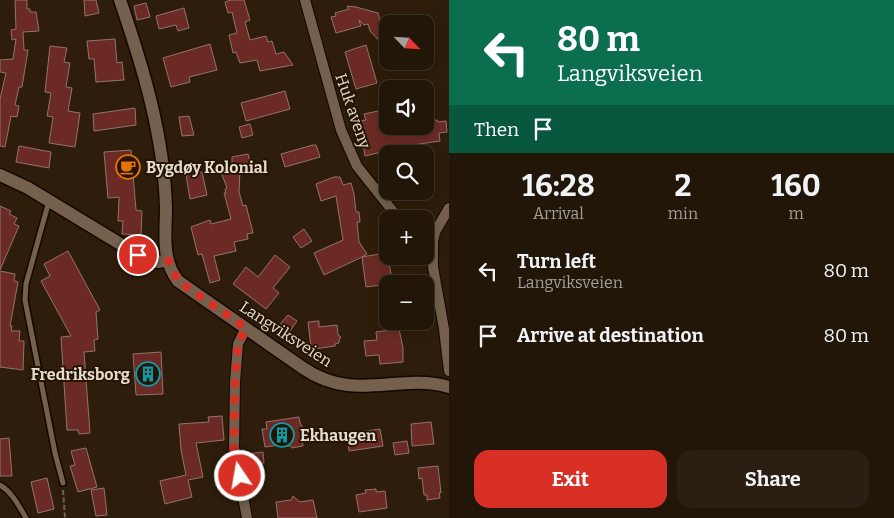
<!DOCTYPE html>
<html lang="en">
<head>
<meta charset="utf-8">
<style>
  :root { --surface:#221608; --page:#2a1f12; --text:#f1f3f6; --muted:#a29f9c; --line:#3f3529; --accent:#d93025 }
  body { margin:0; font-family:Bitter,serif; background:var(--page); color:var(--text); height:100vh; display:flex; flex-direction:column; font-size:19px; white-space:nowrap }
  * { box-sizing:border-box; margin:0 }
  p { font-size:16px; color:var(--muted) }
  .icon { flex:none; width:28px; height:28px; fill:none; stroke:currentColor; stroke-width:2; stroke-linecap:round; stroke-linejoin:round }
  .map { position:relative; flex:1; overflow:hidden }
  .sheet { display:flex; flex-direction:column; background:var(--surface); width:445px }
  .sheet>* { flex:none }
  .guide { background:#0b6e4f; color:#fff; overflow:hidden }
  .needle { width:32px; rotate:115deg }
  .buttons { position:absolute; left:379px; top:15px; display:grid; gap:10px }
  .buttons a { display:grid; place-items:center; width:55px; height:55px; border-radius:10px; background:var(--surface); box-shadow:0 2px 12px #0003,0 0 0 1px var(--line); font-size:25px }
  .pin { position:absolute; display:grid; place-items:center; width:42px; height:42px; color:#fff; margin:-21px; border:2px solid #fff; border-radius:50%; box-shadow:0 1px 5px #0007 }
  .me { position:absolute; width:55px; margin:-28px; rotate:348deg; stroke-linejoin:round; filter:drop-shadow(0 0 4px #0008) }
  .turn { display:flex; align-items:center; gap:18px; height:105px; padding:0 25px; font-size:22px }
  .turn .icon { width:65px; height:65px; stroke-width:2.5 }
  .turn b { display:block; font-size:35px; line-height:42px }
  .then { display:flex; align-items:center; height:48px; padding:0 25px; background:#0003; gap:10px; font-size:19px }
  .eta { display:flex; justify-content:space-evenly; align-items:center; height:85px; text-align:center }
  .eta b { font-size:30px; font-weight:700; line-height:35px }
  .action { display:flex; gap:10px; margin-top:auto; padding:10px 25px }
  .action a { flex:1; height:58px; border-radius:15px; background:var(--accent); color:#fff; font-size:20px; font-weight:700; line-height:58px; text-align:center }
  .action a+a { background:var(--page); color:var(--text) }
  ul { padding:0; list-style:none }
  li { display:flex; align-items:center; gap:15px; height:65px; padding:0 25px }
  li div { flex:1 }
  li b { display:block; font-size:19px }
  li em { font-style:normal }
  main { display:flex; flex:1; min-height:0 }
  .map>svg:first-child { display:block }
  .building { fill:#6b2b24; stroke:#92736f }
  .lines { fill:none; stroke-linecap:round; stroke-linejoin:round }
  .service-casing { stroke:#150700; stroke-width:8 }
  .minor-casing { stroke:#150700; stroke-width:12 }
  .tertiary-casing { stroke:#150700; stroke-width:15 }
  .path { stroke:#726353; stroke-width:2; stroke-dasharray:5 2.5; stroke-linecap:butt }
  .service { stroke:#74604c; stroke-width:5 }
  .minor { stroke:#74604c; stroke-width:10 }
  .tertiary { stroke:#74604c; stroke-width:12 }
  .route { stroke:#d93025; stroke-width:9; stroke-dasharray:0 16.2 }
  .labels { text-anchor:middle; dominant-baseline:central; stroke-width:4; stroke-linejoin:round; paint-order:stroke }
  .street-label { font-size:16px; fill:#e6dbcf; stroke:#241403 }
  .poi-label { font-size:16px; font-weight:bold; fill:#e6dbcf; stroke:#241403; text-anchor:start }
</style>
</head>
<body>
<main>
<div class="map">
<svg width="449" height="518" viewBox="0 0 449 518">
  <rect width="100%" height="100%" fill="#2e1d0a"/>
  <path class="building" d="M15 0H27V9H30V12H36L39 31 23 32 24 50H28L22 87H19L15 105 19 106 17 117 11 116 5 147 0 146V99L6 73 0 72V60L13 59 16 39 12 40 11 30 16 29Z
    M84 0H96L99 13 85 16Z
    M231 0H244L250 20 245 22 250 40 266 36 268 42 272 41 276 54 284 52 293 65 260 71 257 60 240 63 236 52 233 53 229 35 237 33 232 12 228 13 225 2Z
    M146 3 150 17 137 20 134 6Z
    M347 6 356 7 378 13 382 27 388 33V50L370 31 368 24 364 25 359 20 361 26 336 33 331 17 336 16 335 13 349 9Z
    M184 8 189 28 178 31 176 25 159 29 156 16Z
    M115 39 117 63 122 62 124 80 96 82 94 59H89L87 41Z
    M210 44 217 70 189 77 190 82 171 87 163 58Z
    M366 45 377 83 356 89 345 52Z
    M50 46 67 48 64 62 70 63 66 87 72 88 68 111 80 113 75 147 49 143 53 117 47 116 51 93 45 92Z
    M285 91 290 109 246 121 241 103Z
    M135 108 136 125 94 131 93 114Z
    M378 111 381 129 425 126V122L437 120 438 122 446 121 447 132 439 133 440 141 386 149V151L365 156 359 121 366 120 364 114Z
    M189 116 194 135 182 136 179 117Z
    M250 124 253 135 242 138 239 127Z
    M313 145H316L320 157 285 167 281 154Z
    M19 146 51 152 49 168 16 162Z
    M131 150 136 210 142 211 141 235 122 234 123 221H118L119 197 108 198 104 152Z
    M248 154 251 165 243 166 244 169H240L239 192 243 206 246 205 253 233 247 234 248 239 234 242 236 251 214 256 220 280 210 283 202 254 198 255 191 227 210 220 211 224 231 219 224 193H226L225 189 227 188 220 169 225 167V163L232 164V157Z
    M198 172H202L207 195 190 199 186 175Z
    M334 177H340L343 185 351 183 354 194 356 212H359L360 222H357L359 242 367 254 362 257 385 253 386 257H388L392 280H389L390 284 366 287 362 257 324 275 314 253 343 240 336 196 321 201 316 184Z
    M0 206 11 211 9 214 17 218 14 224 19 226 0 270Z
    M304 229 312 241 301 248 293 237Z
    M68 251 100 310 96 312 98 339 94 340 95 351 84 352 90 433 79 434 78 430H67L61 337 71 336 41 281 50 276 44 264Z
    M275 255 290 267 273 288 279 293 266 309 233 284 246 267 258 277Z
    M0 271 15 274 14 281 18 282 10 326H12L11 331H20L19 341H24L23 370 0 367Z
    M288 315 297 321 286 337 275 330Z
    M319 321V327L337 325 338 335 341 337 339 340V343L335 344V346L314 349V347H311L308 322Z
    M399 329 403 348V362L380 364 379 355 366 356 364 341 377 340 376 332Z
    M161 352 163 394 136 395 133 354Z
    M222 416 224 440 196 443 203 477 188 480 192 497 165 504 160 481 186 475 181 450 179 424 209 422 208 417Z
    M299 417 300 423 302 426 301 432 303 446 292 448 291 446H287V444L265 447 262 429H267L266 422Z
    M431 422 434 444 412 446 411 424Z
    M380 429 383 446 349 451 347 434Z
    M9 438 12 476H0V439Z
    M407 441 409 453 395 455 393 443Z
    M86 448 97 487 78 492 70 466 75 465 71 451Z
    M263 452 264 463 249 466 247 454Z
    M438 466 441 493H439L440 498 427 500V495H424L422 478 419 479 418 468Z
    M47 478 54 509 38 513 31 482Z
    M104 488 107 515 96 516 91 490Z
    M376 489V492L385 491 387 508 359 512 356 495 366 493 365 490Z
    M293 496 300 502 313 500 317 518H278L276 502 291 500Z"/>
  <g class="lines">
    <g class="service-casing">
      <path id="service" d="M49 201 26 284 25 300 55 453 63 483
        M0 485C12 492 19 506 26 518"/>
    </g>
    <g class="minor-casing">
      <path id="minor" d="M305 0 341 130 357 166 399 219
        M449 208 435 232 433 242V267L444 329 449 371
        M246 328 238 344 235 382 234 448 247 518"/>
    </g>
    <g class="tertiary-casing">
      <path id="tertiary" d="M120 0C143 67 164 136 166 208 166 233 161 259 178 281L303 368C356 404 397 372 449 387
        M0 175 28 188 145 259 158 262 168 260"/>
    </g>
    <path class="path" d="M63 490 65 518"/>
    <use href="#service" class="service"/>
    <use href="#minor" class="minor"/>
    <use href="#tertiary" class="tertiary"/>
  </g>
  <g class="lines">
    <path class="route" d="M138 255 153 261 168 260 178 281 246 328 238 344 235 382 234 448 240 476"/>
  </g>
  <defs>
    <g id="cafe-ring" transform="scale(1.25)"><circle r="9.5" fill="#241403" stroke="#e8710a" stroke-width="1.5"/><path d="M-5.5-4.5H6V0H3Q3 3.5 0 3.5H-2.5Q-5.5 3.5-5.5 0ZM3-3.2v2h1.7v-2ZM-6 4.5H4V6H-6Z" fill="#e8710a"/></g>
    <g id="building-ring" transform="scale(1.25)"><circle r="9.5" fill="#241403" stroke="#0f9aa8" stroke-width="1.5"/><path d="M-4-6H4V6H1V3H-1V6H-4ZM-2.5-4.3h1.7v1.8h-1.7ZM.8-4.3h1.7v1.8H.8ZM-2.5-1h1.7V.8h-1.7ZM.8-1h1.7V.8H.8Z" fill="#0f9aa8"/></g>
  </defs>
  <g fill-rule="evenodd">
    <use href="#cafe-ring" x="128" y="167"/>
    <use href="#building-ring" x="148" y="374"/>
    <use href="#building-ring" x="282" y="435"/>
  </g>
  <g class="labels">
    <g class="street-label">
      <text transform="translate(353 111) rotate(71)">Huk aveny</text>
      <text transform="translate(286 334) rotate(33)">Langviksveien</text>
    </g>
    <g class="poi-label">
      <text x="146" y="167">Bygdøy Kolonial</text>
      <text x="130" y="374" text-anchor="end">Fredriksborg</text>
      <text x="300" y="435">Ekhaugen</text>
    </g>
  </g>
</svg>
<div class="buttons">
<a><svg class="needle" viewBox="-14 -14 28 28"><path d="M0-13l5 13h-10z" fill="#e53935"/><path d="M0 13l5-13h-10z" fill="#a29f9c"/></svg></a>
<a><svg class="icon" aria-label="sound" viewBox="0 0 24 24"><path d="M4 9h4l5-4v14l-5-4H4zM17 9q2 3 0 6"/></svg></a>
<a><svg class="icon" aria-label="search" viewBox="0 0 24 24"><circle cx="10" cy="10" r="6"/><path d="M15 15l6 6"/></svg></a>
<a>+</a>
<a>−</a>
</div>
<div class="pin" style="left:138px;top:255px;background:#d93025"><svg class="icon" aria-label="arrive" viewBox="0 0 24 24"><path d="M6 21V4h12l-3 4 3 4H6"/></svg></div>
<svg class="me" style="left:240px;top:476px" viewBox="-20 -20 40 40"><circle r="17" fill="#d93025" stroke="#fff" stroke-width="3"/><path d="M0-11L8 9 0 5-8 9z" fill="#fff"/></svg>
</div>
<section class="sheet">
<div class="guide">
<div class="turn"><svg class="icon" aria-label="left" viewBox="0 0 24 24"><path d="M17 20v-9H6M10 6l-5 5 5 5"/></svg><div><b>80 m</b>Langviksveien</div></div>
<div class="then">Then<svg class="icon" aria-label="arrive" viewBox="0 0 24 24"><path d="M6 21V4h12l-3 4 3 4H6"/></svg></div>
</div>
<div class="eta">
<div><b>16:28</b><p>Arrival</p></div>
<div><b>2</b><p>min</p></div>
<div><b>160</b><p>m</p></div>
</div>
<ul>
<li><svg class="icon" aria-label="left" viewBox="0 0 24 24"><path d="M17 20v-9H6M10 6l-5 5 5 5"/></svg><div><b>Turn left</b><p>Langviksveien</p></div><em>80 m</em></li>
<li><svg class="icon" aria-label="arrive" viewBox="0 0 24 24"><path d="M6 21V4h12l-3 4 3 4H6"/></svg><div><b>Arrive at destination</b></div><em>80 m</em></li>
</ul>
<div class="action"><a>Exit</a><a>Share</a></div>
</section>
</main>
</body>
</html>
